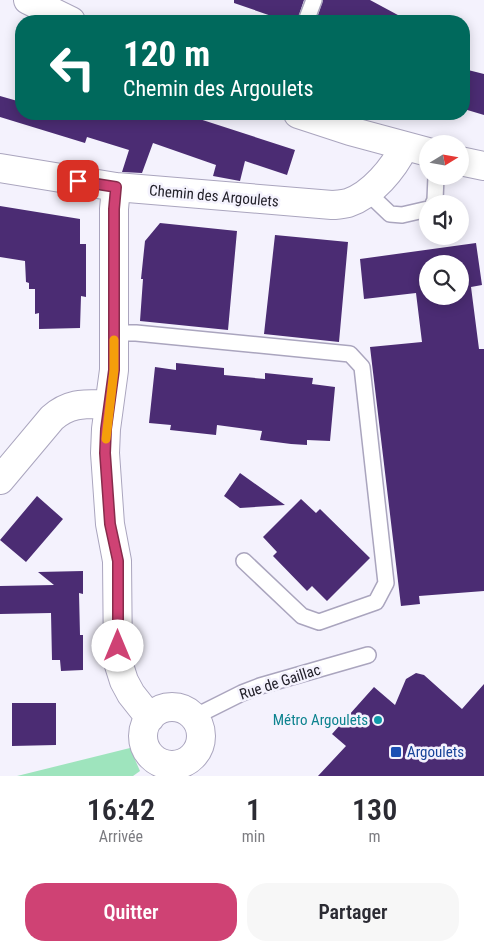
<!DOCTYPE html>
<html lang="fr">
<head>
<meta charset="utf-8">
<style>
  :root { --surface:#fff; --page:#f7f7f7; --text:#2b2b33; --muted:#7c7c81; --accent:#cf4274 }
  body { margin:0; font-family:"Roboto Condensed",sans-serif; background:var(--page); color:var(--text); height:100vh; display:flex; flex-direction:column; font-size:19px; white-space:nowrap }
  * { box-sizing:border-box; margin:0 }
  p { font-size:16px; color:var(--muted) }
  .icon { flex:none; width:28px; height:28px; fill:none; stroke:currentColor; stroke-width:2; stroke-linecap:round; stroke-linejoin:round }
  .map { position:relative; height:776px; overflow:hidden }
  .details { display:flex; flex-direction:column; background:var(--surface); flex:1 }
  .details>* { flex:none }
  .banner { position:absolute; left:15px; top:15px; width:455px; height:105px; border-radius:20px; box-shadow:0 2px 12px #0003; background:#00695c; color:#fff; overflow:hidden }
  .needle { width:32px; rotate:79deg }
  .buttons { position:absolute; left:419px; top:135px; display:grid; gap:10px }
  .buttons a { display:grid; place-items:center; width:50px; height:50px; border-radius:50%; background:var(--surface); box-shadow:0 2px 12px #0003; font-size:25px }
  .pin { position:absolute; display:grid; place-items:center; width:42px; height:42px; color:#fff; margin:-21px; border-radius:10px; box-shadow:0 2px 8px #0006 }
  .me { position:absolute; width:55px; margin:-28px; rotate:0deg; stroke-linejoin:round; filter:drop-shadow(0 0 4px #0008) }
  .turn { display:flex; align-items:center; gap:18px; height:105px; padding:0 25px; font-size:22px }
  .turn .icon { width:65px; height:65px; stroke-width:2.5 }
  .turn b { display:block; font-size:35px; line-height:42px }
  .eta { display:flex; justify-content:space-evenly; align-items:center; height:85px; text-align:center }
  .eta b { font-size:30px; font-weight:600; line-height:35px }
  .cta { display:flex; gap:10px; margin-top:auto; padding:10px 25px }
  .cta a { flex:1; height:58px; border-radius:20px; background:var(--accent); color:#fff; font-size:20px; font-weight:600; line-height:58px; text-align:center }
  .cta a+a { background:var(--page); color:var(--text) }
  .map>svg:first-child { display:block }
  .green { fill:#9ee4bd }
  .building { fill:#4b2c73; fill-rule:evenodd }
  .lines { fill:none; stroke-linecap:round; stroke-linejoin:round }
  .lane-casing { stroke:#aaa5be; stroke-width:18 }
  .street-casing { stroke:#aaa5be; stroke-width:30 }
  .primary-casing { stroke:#aaa5be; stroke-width:30 }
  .lane { stroke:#fff; stroke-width:15 }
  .street { stroke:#fff; stroke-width:28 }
  .primary { stroke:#fff; stroke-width:28 }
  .route-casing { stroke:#872b4b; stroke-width:12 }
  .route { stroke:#cf4274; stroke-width:9 }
  .slow { stroke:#f59e0b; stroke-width:9 }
  .culture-dot { fill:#0f9aa8; stroke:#f4f2fd; stroke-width:2 }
  .transit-dot { fill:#1a4fb4; stroke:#f4f2fd; stroke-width:2 }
  .labels { text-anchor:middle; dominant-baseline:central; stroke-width:5; stroke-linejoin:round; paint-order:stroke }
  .street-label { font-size:15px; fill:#23212a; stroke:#f4f2fd }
  .culture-label { font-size:15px; fill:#0d838f; stroke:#f4f2fd; text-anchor:end }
  .transit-label { font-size:15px; fill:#164399; stroke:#f4f2fd; text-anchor:start }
</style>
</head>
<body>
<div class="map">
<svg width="484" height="776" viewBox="0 0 484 776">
  <rect width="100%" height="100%" fill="#f4f2fd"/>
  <path class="green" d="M130 748 140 771 133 776H17Z"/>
  <path class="building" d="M234 0H304L297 21H286L234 3Z
    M323 0H370L409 21H316Z
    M464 69 484 74V115L464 109Z
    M0 96 21 102V114H184L295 150 287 175 245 161 240 181 213 176 216 165 153 143 142 173 122 172 129 150 87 137 85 143 0 117Z
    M0 206 80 219V244H86V297L81 296 80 328 39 329V313L35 314V289H29V283L26 282 25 261 0 257Z
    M160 223 237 231 228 330 140 321 143 279H141L145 241Z
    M275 235 348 242 339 342 264 334Z
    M476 243 482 285 471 287 479 349H484V591L419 596 420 604 401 606 370 347 422 342 416 293 364 299 360 259ZM428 264H460V296H428Z
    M176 363 224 368V375L265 379V373L313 378 312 384 335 387 330 441 307 440V445L291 444 260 440 262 431 217 425 216 435 170 430 171 425 149 423 155 367 176 370Z
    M240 473 285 505 240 508 224 496Z
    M37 496 63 519 26 562 0 540Z
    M301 499 316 513 320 509 370 558 327 601 312 586 307 591 273 556 277 552 263 537Z
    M83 571V594L79 593 80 635H83V670L61 671 60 660H52L51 613 0 614V586L54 585 38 572Z
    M416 673 424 675 462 709 484 684V776H318L346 746 332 734 374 687 395 705 406 679Z
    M12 703H56V745L12 746Z"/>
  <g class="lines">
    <g class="lane-casing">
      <path id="lane" d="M306 21 314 0
        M367 192 390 214 402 215 428 209
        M433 204 435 200 436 176
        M114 333H136L350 354 362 367 386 583 376 602 319 622 302 616 244 561
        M194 717 242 693 260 686 368 655
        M171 766 172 776"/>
    </g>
    <g class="street-casing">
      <path id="street" d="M0 168 116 187 332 205C337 205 343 204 348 203 372 195 394 168 404 147
        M116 187 114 209V370L106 429 105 453 110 524 117 561 118 662 124 681 131 694 150 718
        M0 480 52 418C70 402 86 404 109 404
        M143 736a29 29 0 1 1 58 0a29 29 0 1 1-58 0Z"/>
    </g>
    <g class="primary-casing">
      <path id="primary" d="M28 0 71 21
        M298 114 350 131 428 152
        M460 161 484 166"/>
    </g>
    <use href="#lane" class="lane"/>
    <use href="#street" class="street"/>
    <use href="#primary" class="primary"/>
  </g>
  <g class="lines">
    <g class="route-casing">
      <path id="route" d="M78 181 116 187 114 209V370L106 429 105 453 110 524 118 561V646"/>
    </g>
    <use href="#route" class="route"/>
    <path class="slow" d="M106 439 114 370V340"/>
  </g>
  <circle class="culture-dot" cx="378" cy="720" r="5"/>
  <rect class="transit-dot" x="390" y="746" width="12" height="12" rx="2.5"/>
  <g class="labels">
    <g class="street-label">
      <text transform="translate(214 196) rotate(5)">Chemin des Argoulets</text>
      <text transform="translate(280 682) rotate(-18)">Rue de Gaillac</text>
    </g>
    <g class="culture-label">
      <text x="368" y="720">Métro Argoulets</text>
    </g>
    <g class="transit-label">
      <text x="407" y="752">Argoulets</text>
    </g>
  </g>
</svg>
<div class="buttons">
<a><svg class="needle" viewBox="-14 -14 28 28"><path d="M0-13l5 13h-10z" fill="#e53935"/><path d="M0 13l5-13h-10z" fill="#7c7c81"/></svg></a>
<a><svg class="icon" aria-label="sound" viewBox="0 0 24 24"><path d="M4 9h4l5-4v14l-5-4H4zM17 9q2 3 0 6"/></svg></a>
<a><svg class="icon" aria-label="search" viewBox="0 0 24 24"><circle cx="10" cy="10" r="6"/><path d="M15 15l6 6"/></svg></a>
</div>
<div class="pin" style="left:78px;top:181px;background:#d93025"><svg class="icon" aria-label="arrive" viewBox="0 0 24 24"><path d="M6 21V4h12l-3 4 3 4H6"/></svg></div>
<svg class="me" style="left:118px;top:646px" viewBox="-20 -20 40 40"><circle r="19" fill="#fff"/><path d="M0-13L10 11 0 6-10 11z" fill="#cf4274"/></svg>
<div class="banner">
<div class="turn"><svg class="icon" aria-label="left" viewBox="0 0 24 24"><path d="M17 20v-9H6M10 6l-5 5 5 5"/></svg><div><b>120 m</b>Chemin des Argoulets</div></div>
</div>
</div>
<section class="details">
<div class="eta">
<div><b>16:42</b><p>Arrivée</p></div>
<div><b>1</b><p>min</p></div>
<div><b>130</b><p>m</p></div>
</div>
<div class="cta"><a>Quitter</a><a>Partager</a></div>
</section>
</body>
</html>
